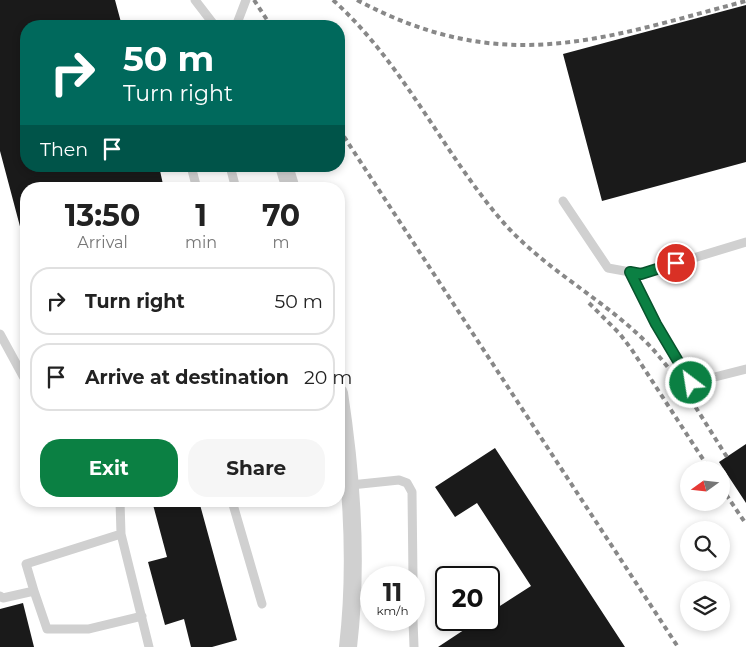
<!DOCTYPE html>
<html lang="en">
<head>
<meta charset="utf-8">
<style>
  :root { --surface:#fff; --page:#f6f6f6; --text:#222; --muted:#767676; --line:#e0e0e0; --accent:#0b8043 }
  body { margin:0; font-family:Montserrat,sans-serif; background:var(--page); color:var(--text); height:100vh; display:flex; flex-direction:column; font-size:19px; white-space:nowrap }
  * { box-sizing:border-box; margin:0 }
  p { font-size:16px; color:var(--muted) }
  .icon { flex:none; width:28px; height:28px; fill:none; stroke:currentColor; stroke-width:2; stroke-linecap:round; stroke-linejoin:round }
  .map { position:relative; flex:1; overflow:hidden }
  .drawer { position:absolute; left:20px; top:182px; width:325px; height:325px; display:flex; flex-direction:column; background:var(--surface); border-radius:20px; box-shadow:0 2px 8px #0003 }
  .drawer>* { flex:none }
  .guide { position:absolute; left:20px; top:20px; width:325px; height:152px; border-radius:20px; box-shadow:0 2px 8px #0003; background:#00695c; color:#fff; overflow:hidden }
  .needle { width:32px; rotate:255deg }
  .buttons { position:absolute; left:680px; top:461px; display:grid; gap:10px }
  .buttons a { display:grid; place-items:center; width:50px; height:50px; border-radius:50%; background:var(--surface); box-shadow:0 2px 8px #0003; font-size:25px }
  .speed { position:absolute; left:360px; top:566px; display:flex; gap:10px; font-size:25px; font-weight:700; text-align:center }
  .speed>* { display:grid; place-content:center; width:65px; height:65px; border-radius:50%; background:var(--surface); box-shadow:0 2px 8px #0003; line-height:1 }
  .speed small { font-size:12px; font-weight:400 }
  .speed .limit { border:2px solid #111; border-radius:8px; background:#fff; color:#111 }
  .pin { position:absolute; display:grid; place-items:center; width:42px; height:42px; color:#fff; margin:-21px; border:2px solid #fff; border-radius:50%; box-shadow:0 1px 5px #0007 }
  .me { position:absolute; width:55px; margin:-28px; rotate:329deg; stroke-linejoin:round; filter:drop-shadow(0 0 4px #0008) }
  .turn { display:flex; align-items:center; gap:18px; height:105px; padding:0 20px; font-size:22px }
  .turn .icon { width:65px; height:65px; stroke-width:2.5 }
  .turn b { display:block; font-size:35px; line-height:42px }
  .then { display:flex; align-items:center; height:48px; padding:0 20px; background:#0003; gap:10px; font-size:19px }
  .eta { display:flex; justify-content:space-evenly; align-items:center; height:85px; text-align:center }
  .eta b { font-size:30px; font-weight:700; line-height:35px }
  .primary-button { display:flex; gap:10px; margin-top:auto; padding:10px 20px }
  .primary-button a { flex:1; height:58px; border-radius:20px; background:var(--accent); color:#fff; font-size:20px; font-weight:700; line-height:58px; text-align:center }
  .primary-button a+a { background:var(--page); color:var(--text) }
  ul { padding:0; list-style:none }
  li { display:flex; align-items:center; gap:15px; height:68px; margin:0 10px 8px; padding:0 10px; border:2px solid var(--line); border-radius:20px }
  li div { flex:1 }
  li b { display:block; font-size:19px }
  li em { font-style:normal }
  .map>svg:first-child { display:block }
  .building { fill:#1a1a1a }
  .lines { fill:none; stroke-linecap:round; stroke-linejoin:round }
  .lane { stroke:#d0d0d0; stroke-width:9 }
  .street { stroke:#d0d0d0; stroke-width:18 }
  .rail { stroke:#888; stroke-width:4; stroke-dasharray:5 4; stroke-linecap:butt }
  .route-casing { stroke:#07532c; stroke-width:12 }
  .route { stroke:#0b8043; stroke-width:9 }
</style>
</head>
<body>
<div class="map">
<svg width="746" height="647" viewBox="0 0 746 647">
  <rect width="100%" height="100%" fill="#fff"/>
  <path class="building" d="M0 0H115L122 26H26V166H159L164 189H26V233L22 234 0 151Z
    M746 5V162L602 201 563 54Z
    M746 444V503L719 462Z
    M495 448 625 647H438L479 620H489V613L531 586 477 503 455 517 435 487Z
    M152 501H199L237 640 212 647H191L184 619 165 625 148 562 167 557Z
    M23 603 34 647H0V609Z"/>
  <g class="lines">
    <path class="lane" d="M195 0 215 26
      M236 26 246 0
      M191 166 197 189
      M230 166 236 189
      M563 201 608 268 641 274 746 242
      M629 272 656 324 691 383 746 369
      M0 334 23 376 26 378
      M351 485 399 480 407 483 412 492 413 578
      M120 501 121 534
      M232 501 262 604
      M34 591 47 629H88L142 616
      M0 596 3 598 34 591 26 564 121 534 149 647
      M413 620 414 647"/>
    <path class="street" d="M284 166 291 189
      M339 393C352 478 358 562 348 647"/>
    <path class="rail" d="M254 0 271 26
      M333 0C403 63 442 151 502 221 543 268 600 297 644 340 678 374 701 417 727 457
      M357 0C502 77 598 40 746 1
      M339 129 678 647
      M589 303 620 334 632 350 710 470
      M721 487 746 524"/>
  </g>
  <g class="lines">
    <g class="route-casing">
      <path id="route" d="M676 263 641 274 630 272 656 324 691 383"/>
    </g>
    <use href="#route" class="route"/>
  </g>
</svg>
<div class="buttons">
<a><svg class="needle" viewBox="-14 -14 28 28"><path d="M0-13l5 13h-10z" fill="#e53935"/><path d="M0 13l5-13h-10z" fill="#767676"/></svg></a>
<a><svg class="icon" aria-label="search" viewBox="0 0 24 24"><circle cx="10" cy="10" r="6"/><path d="M15 15l6 6"/></svg></a>
<a><svg class="icon" aria-label="layers" viewBox="0 0 24 24"><path d="M12 4l9 5-9 5-9-5zM3 14l9 5 9-5"/></svg></a>
</div>
<div class="speed"><div>11<small>km/h</small></div><div class="limit">20</div></div>
<div class="pin" style="left:676px;top:263px;background:#d93025"><svg class="icon" aria-label="arrive" viewBox="0 0 24 24"><path d="M6 21V4h12l-3 4 3 4H6"/></svg></div>
<svg class="me" style="left:691px;top:383px" viewBox="-20 -20 40 40"><circle r="17" fill="#0b8043" stroke="#fff" stroke-width="3"/><path d="M0-11L8 9 0 5-8 9z" fill="#fff"/></svg>
<div class="guide">
<div class="turn"><svg class="icon" aria-label="right" viewBox="0 0 24 24"><path d="M7 20v-9h11M14 6l5 5-5 5"/></svg><div><b>50 m</b>Turn right</div></div>
<div class="then">Then<svg class="icon" aria-label="arrive" viewBox="0 0 24 24"><path d="M6 21V4h12l-3 4 3 4H6"/></svg></div>
</div>
<section class="drawer">
<div class="eta">
<div><b>13:50</b><p>Arrival</p></div>
<div><b>1</b><p>min</p></div>
<div><b>70</b><p>m</p></div>
</div>
<ul>
<li><svg class="icon" aria-label="right" viewBox="0 0 24 24"><path d="M7 20v-9h11M14 6l5 5-5 5"/></svg><div><b>Turn right</b></div><em>50 m</em></li>
<li><svg class="icon" aria-label="arrive" viewBox="0 0 24 24"><path d="M6 21V4h12l-3 4 3 4H6"/></svg><div><b>Arrive at destination</b></div><em>20 m</em></li>
</ul>
<div class="primary-button"><a>Exit</a><a>Share</a></div>
</section>
</div>
</body>
</html>
